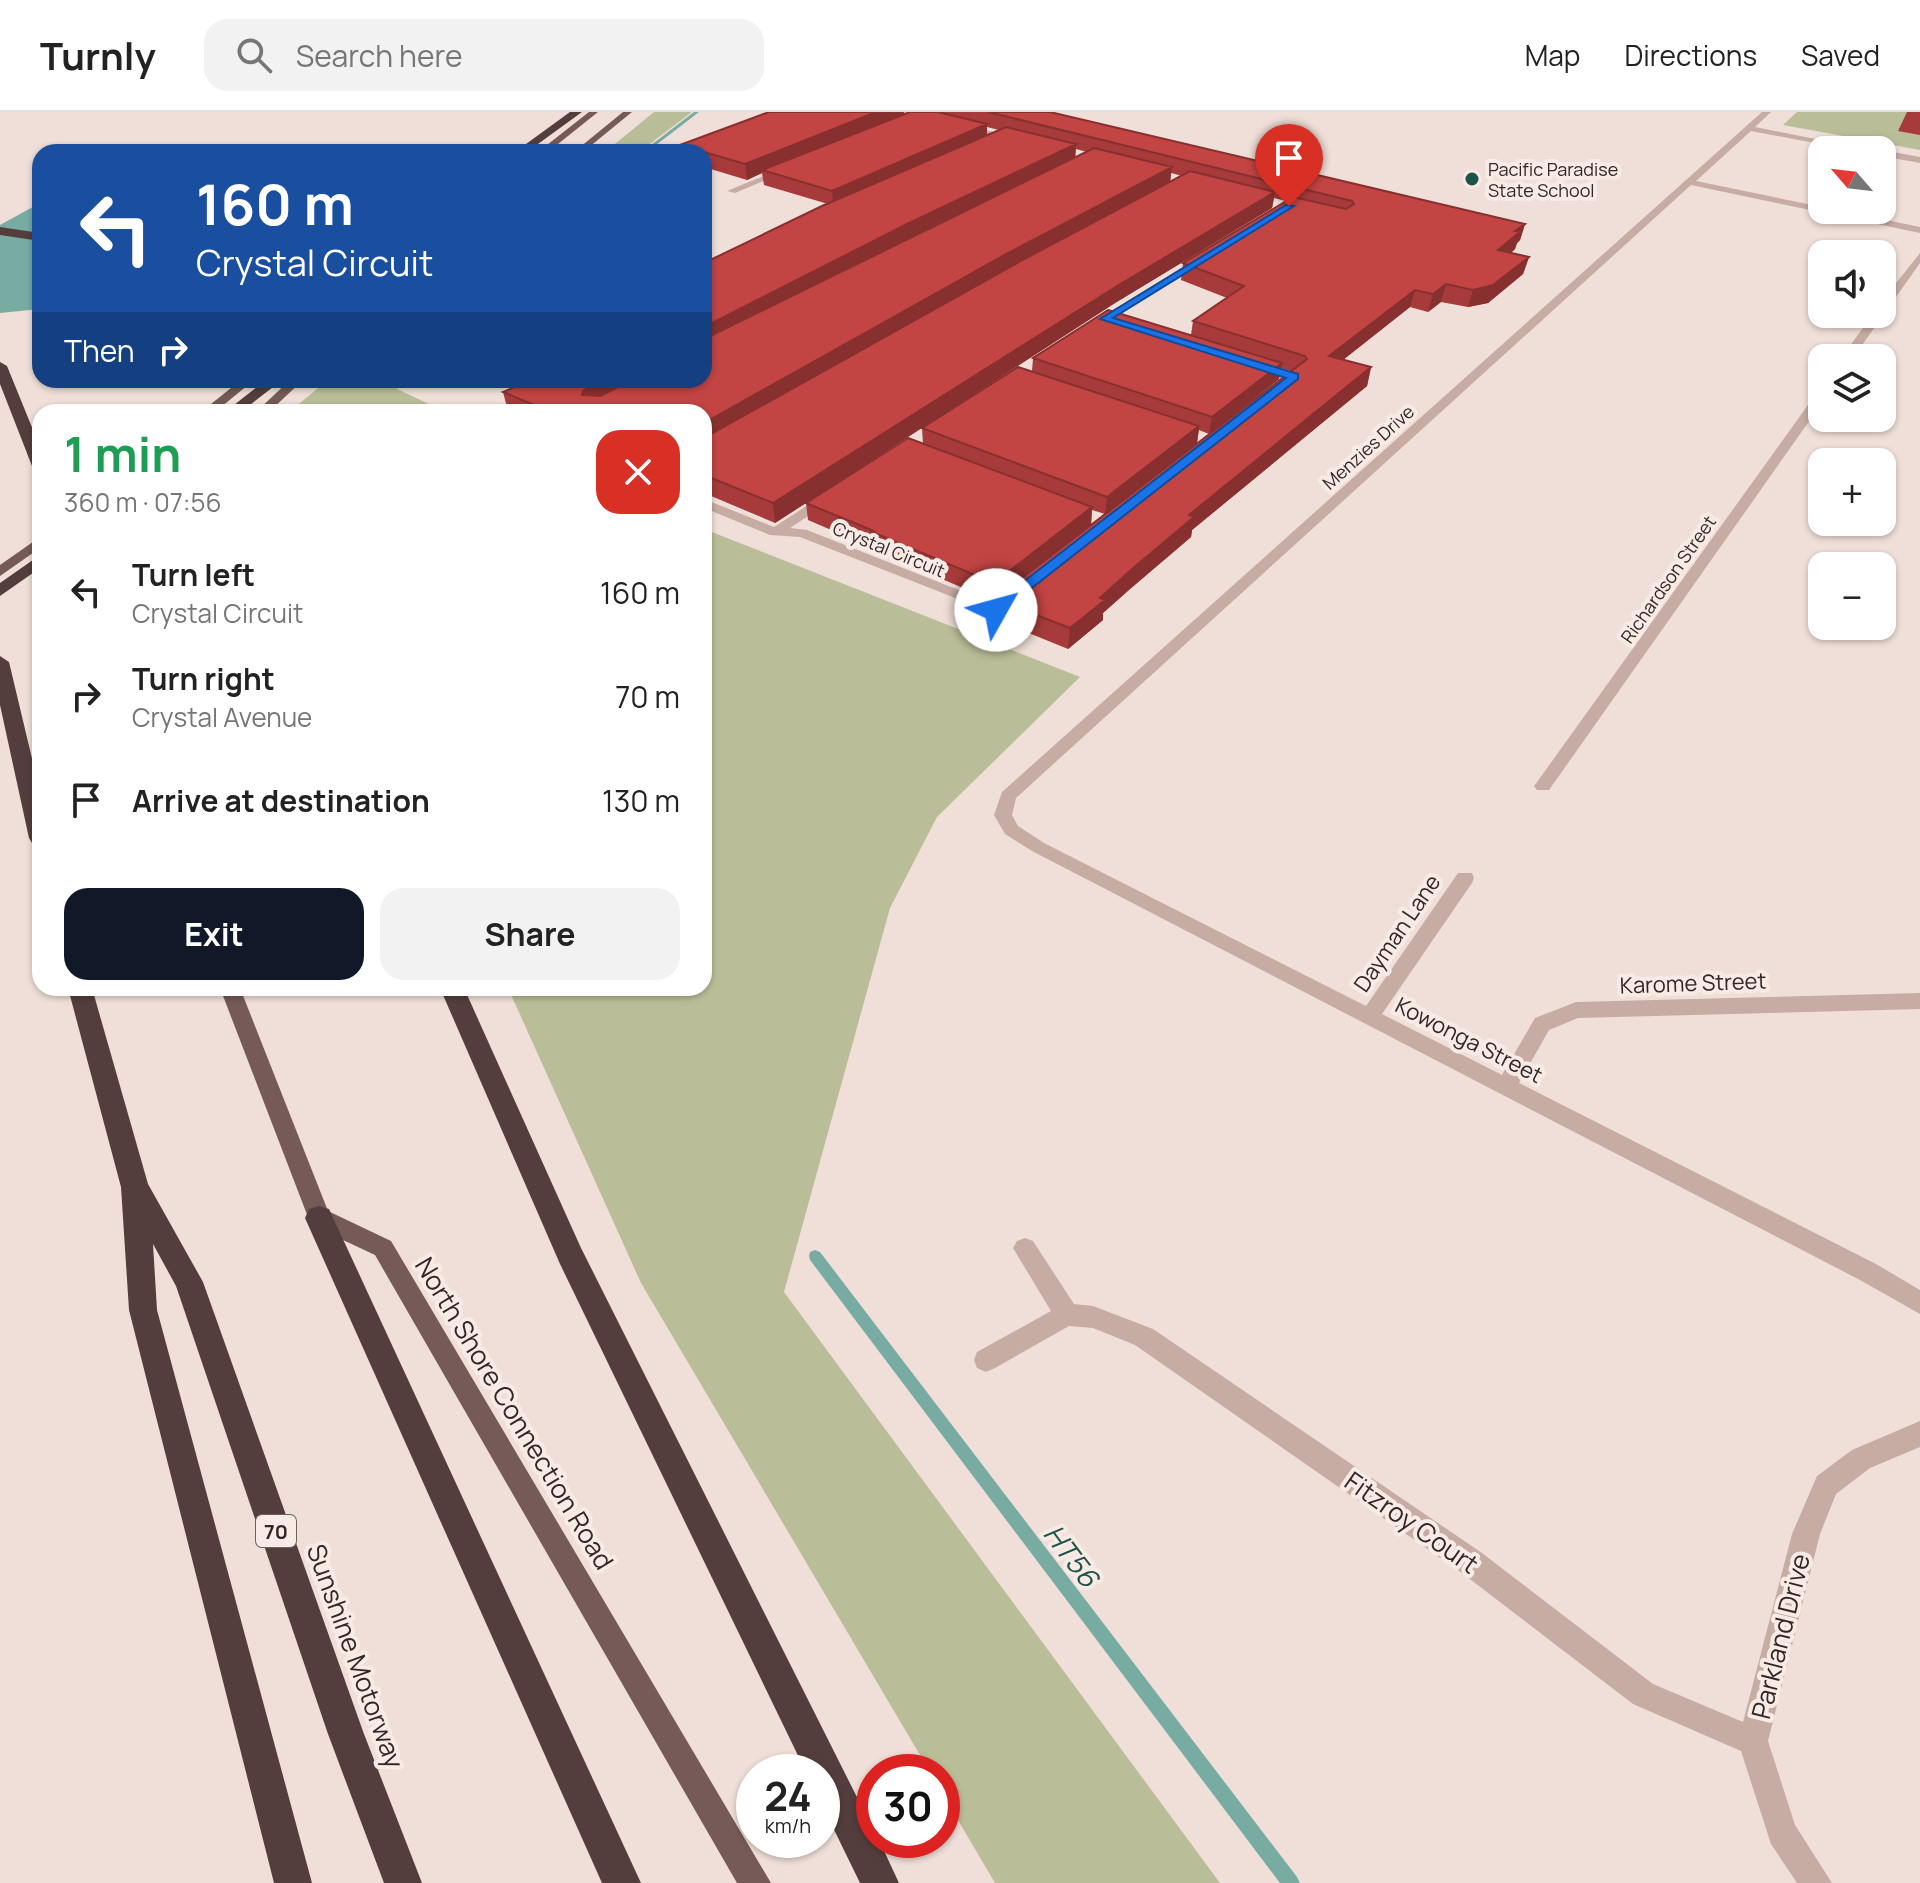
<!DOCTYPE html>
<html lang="en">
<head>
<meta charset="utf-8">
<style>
  :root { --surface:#fff; --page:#f2f2f2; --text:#222; --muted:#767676; --line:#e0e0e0; --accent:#111827 }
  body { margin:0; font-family:Manrope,sans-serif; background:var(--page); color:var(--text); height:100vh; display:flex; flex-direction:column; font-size:30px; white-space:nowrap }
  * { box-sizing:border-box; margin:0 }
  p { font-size:26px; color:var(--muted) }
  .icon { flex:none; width:44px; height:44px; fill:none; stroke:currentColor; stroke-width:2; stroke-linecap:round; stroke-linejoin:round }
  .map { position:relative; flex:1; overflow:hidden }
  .sheet { position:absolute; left:32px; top:292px; width:680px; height:592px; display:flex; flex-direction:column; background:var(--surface); border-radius:24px; box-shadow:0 2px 6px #0004 }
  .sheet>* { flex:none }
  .top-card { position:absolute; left:32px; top:32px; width:680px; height:244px; border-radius:24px; box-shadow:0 2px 6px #0004; background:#1a4fa0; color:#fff; overflow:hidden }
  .needle { width:52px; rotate:298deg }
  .buttons { position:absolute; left:1808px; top:24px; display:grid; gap:16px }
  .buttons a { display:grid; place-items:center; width:88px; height:88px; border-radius:16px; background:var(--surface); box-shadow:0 2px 6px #0004; font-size:40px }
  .speed { position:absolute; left:736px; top:1642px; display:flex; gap:16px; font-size:40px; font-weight:700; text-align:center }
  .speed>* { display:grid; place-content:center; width:104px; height:104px; border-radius:50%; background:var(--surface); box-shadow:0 2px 6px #0004; line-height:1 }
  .speed small { font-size:20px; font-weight:400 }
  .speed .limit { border:12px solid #d22; background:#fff; color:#111 }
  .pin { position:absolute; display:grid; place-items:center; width:68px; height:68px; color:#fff; margin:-82px -34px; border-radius:50% 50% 50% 0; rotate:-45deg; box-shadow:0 0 8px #0007 }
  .pin .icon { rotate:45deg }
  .me { position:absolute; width:88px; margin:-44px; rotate:52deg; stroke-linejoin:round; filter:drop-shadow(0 0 6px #0008) }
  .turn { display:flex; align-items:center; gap:28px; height:168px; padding:0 32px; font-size:36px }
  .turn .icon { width:104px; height:104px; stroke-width:2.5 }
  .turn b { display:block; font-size:56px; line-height:68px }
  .then { display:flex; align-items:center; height:76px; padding:0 32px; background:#0003; gap:16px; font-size:30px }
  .round { display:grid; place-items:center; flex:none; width:84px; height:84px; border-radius:24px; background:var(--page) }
  .headline { display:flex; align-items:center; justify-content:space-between; height:136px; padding:0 32px }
  h1 { font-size:48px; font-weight:700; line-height:60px; color:#1e9e55 }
  .cta { display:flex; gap:16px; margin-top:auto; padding:16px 32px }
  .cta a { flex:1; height:92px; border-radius:24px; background:var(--accent); color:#fff; font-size:32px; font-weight:700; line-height:92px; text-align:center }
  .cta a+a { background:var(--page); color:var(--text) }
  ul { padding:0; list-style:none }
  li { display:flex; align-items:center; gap:24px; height:104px; padding:0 32px }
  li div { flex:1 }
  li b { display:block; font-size:30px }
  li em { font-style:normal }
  header { display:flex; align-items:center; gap:48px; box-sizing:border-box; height:112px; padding:0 40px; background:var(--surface); border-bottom:2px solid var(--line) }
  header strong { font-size:38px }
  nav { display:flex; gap:44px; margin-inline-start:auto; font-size:28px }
  .search { width:560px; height:72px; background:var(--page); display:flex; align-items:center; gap:20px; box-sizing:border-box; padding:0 28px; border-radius:24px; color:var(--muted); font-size:30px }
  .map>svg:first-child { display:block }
  .green { fill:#babe98 }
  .water { fill:#78aca2 }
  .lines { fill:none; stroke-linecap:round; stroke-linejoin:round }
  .stream { fill:#78aca2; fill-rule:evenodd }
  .minor { fill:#c7aca4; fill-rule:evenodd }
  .major { fill:#755a57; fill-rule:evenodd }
  .highway { fill:#543e3d; fill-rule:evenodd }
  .wall { fill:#a73a3a; fill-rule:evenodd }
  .shaded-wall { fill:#88302f }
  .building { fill:#c24443; stroke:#88302f; stroke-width:2 }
  .route { fill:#1a73e8; stroke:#114b97; stroke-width:2 }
  .poi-dot { fill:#1d5349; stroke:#f8eae4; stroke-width:3 }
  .labels { text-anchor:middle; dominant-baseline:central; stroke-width:8; stroke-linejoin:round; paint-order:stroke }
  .far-poi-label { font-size:18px; fill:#332726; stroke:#f8eae4; text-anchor:start }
  .far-street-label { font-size:18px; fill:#332726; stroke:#f8eae4 }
  .shield { fill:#f8eae4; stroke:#6e625f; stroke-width:2 }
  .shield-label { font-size:20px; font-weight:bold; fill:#332726 }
  .street-label { font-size:22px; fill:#332726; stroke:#f8eae4 }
  .near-street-label { font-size:26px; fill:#332726; stroke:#f8eae4 }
  .near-water-label { font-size:28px; font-style:italic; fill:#1d5349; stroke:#f8eae4 }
</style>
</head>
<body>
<header>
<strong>Turnly</strong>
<div class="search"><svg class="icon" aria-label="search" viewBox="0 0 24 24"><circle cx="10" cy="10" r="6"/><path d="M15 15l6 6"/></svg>Search here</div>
<nav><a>Map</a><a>Directions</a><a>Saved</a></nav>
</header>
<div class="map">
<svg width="1920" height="1771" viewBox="0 0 1920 1771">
  <rect width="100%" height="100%" fill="#f0dfd8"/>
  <path class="green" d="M654 0H692L639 40H605Z
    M1797 0H1920V38L1783 13Z
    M328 268H405L397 277 446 300H289Z
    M704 417 1080 565 937 705 890 796 784 1180 1220 1771H995L942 1681V1660H930L641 1171 508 876H704Z"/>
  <path class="water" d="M40 91V197L0 201V113Z"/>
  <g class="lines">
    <path class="stream" d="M694 0H699L647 40H642Z
      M815 1138 820 1140 1297 1765 1300 1771H1280L810 1148 809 1144 810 1140Z"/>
    <path class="minor" d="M901 0H915L1021 27 1017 30Z
      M1762 0H1771L1755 15 1870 38H1852L1751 19 1696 69 1822 95V98H1837L1920 115V121L1691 73 1016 686 1012 703 1018 714 1044 731 1366 894 1458 761H1472L1474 766 1472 771 1382 902 1502 963 1535 906 1576 890 1920 881V897L1578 906 1549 918 1519 971 1876 1152 1920 1178V1202L1860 1168 1032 739 1005 722 994 703 1002 680Z
      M1882 38 1920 45V51L1882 44Z
      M785 55 792 57 735 81 727 79Z
      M1920 141V151L1853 246H1841L1873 202H1882V189Z
      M1200 144 1209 146 1096 217 1086 215Z
      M1822 278V291L1549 678H1537L1534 674 1537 670 1818 279Z
      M825 382 837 385 790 416 807 418 994 492 1025 468 1030 467 1037 471 996 502 800 425 770 423 704 396V387L774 415Z
      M1025 1126 1033 1129 1074 1192 1093 1194 1153 1217 1482 1441 1653 1572 1743 1610 1792 1422 1817 1364 1852 1338 1920 1309V1335L1870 1356 1836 1382 1820 1422 1768 1629 1795 1713 1832 1771H1797L1771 1732 1741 1639 1633 1592 1462 1461 1135 1233 1093 1216 1069 1214 995 1256 986 1260 977 1256 974 1248 977 1240 1051 1199 1013 1136 1017 1129Z"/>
    <path class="major" d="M589 0H598L548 40H538Z
      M623 0H632L583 40H574Z
      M241 268H254L215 300H201Z
      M290 268H303L269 300H256Z
      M40 425V436L0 464V453Z
      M220 876H240L328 1099 391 1129 771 1771H737L375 1143 311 1113Z"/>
    <path class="highway" d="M570 0H582L527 40H515Z
      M0 115 40 121V129L0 123Z
      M0 250 7 254 40 335V359L32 354 0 272Z
      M266 268H282L241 300H225Z
      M40 443V456L0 484V471Z
      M0 544 9 550 40 680V733L32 731 29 726 0 593Z
      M68 876H92L148 1072 203 1170 364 1622 422 1771H384L328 1622 176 1174 153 1132 157 1198 312 1771H274L129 1198 121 1075Z
      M440 876H464L581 1136 874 1719V1728H879L899 1771H860L822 1693V1660H806L560 1152Z
      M319 1094 329 1097 641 1771H602L305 1106 309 1097Z"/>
  </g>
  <path class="wall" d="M769 0H904V3L910 0H1050L1525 112 1520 128 1517 131 1515 137 1511 141 1529 145 1523 162 1488 191 1468 195 1441 190 1428 200 1410 195 1343 248 1371 255 1367 274 1192 418 1191 425 1130 477 1103 501V508L1068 537 1007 512 1009 476 994 489 873 438V436L808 408 806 391 775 411 704 381V300H511L508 299 503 280 523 272 513 268H704V151L828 92 764 73 762 61 747 68 704 55V40H661ZM987 15 999 18 987 23ZM1076 37 1087 40 1075 46ZM1171 61 1175 62 1182 64 1170 70ZM1274 86 1286 89 1183 151 1181 168 1227 186 1193 209 1191 223 1108 198 1033 246 1032 259 1018 255 922 316 923 332 908 326 815 385 1115 191 1272 96ZM1281 256 1291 259 1154 365 1197 331 1199 318 1209 322 1279 267ZM1092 398 1105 402 1066 432 1091 413Z
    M1907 0H1920V23L1898 19Z"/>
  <path class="shaded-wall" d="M876 0H904V4L762 58V61L747 68 745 52Z
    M987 12V26L833 93 832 79Z
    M1076 32 1075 48 704 235V215L907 112Z
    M1172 55 1170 71 704 332V311L1008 141Z
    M1275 80 1272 96 1115 191 775 411 773 391 1117 174Z
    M1525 112 1520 128 1517 131 1515 137 1493 155 1498 138 1515 119Z
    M1529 145 1523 162 1488 191 1468 195 1473 178Z
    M1446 172 1441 190 1428 200 1433 182Z
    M1415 178 1410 195 1325 262 1329 244Z
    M1282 251 1279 267 1209 322 1212 305Z
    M1371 255 1367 274 1192 418 1191 425 1130 477 1103 501V508L1068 537 1070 516 1100 486 1189 403Z
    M603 268H641L588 297 582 283 583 279Z
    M1199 314 1197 331 1105 403 1107 385Z
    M1092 395 1091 413 994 489V471Z"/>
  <path class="building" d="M769 0H876L745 52 690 36 688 40H661Z
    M910 0H938L987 12 832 79 762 58Z
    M988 0H1050L1525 112 1515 119 1520 120 1498 138 1529 145 1493 173 1473 178 1446 172 1433 182 1415 178 1329 244 1371 255 1189 403 1194 405 1132 457 1100 486 1105 488 1070 516 1008 492 1022 482 1009 476 1307 247 1305 244 1193 209 1244 174 1183 151 1293 85 1346 97 1354 92 1352 89Z
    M1006 15 1076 32 907 112 704 215V151L822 94Z
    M1094 36 1172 55 1008 141 704 311V300H551L503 280 531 268H603L583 279 582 283 601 284 631 268H704V227Z
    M1190 59 1275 80 1117 174 773 391 704 363V326L1019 150Z
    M1108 198 1282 251 1212 305 1033 246Z
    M1018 255 1199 314 1107 385 922 316Z
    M908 326 1092 395 994 471 872 420 874 419 806 391Z"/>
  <path class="route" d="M1286 93 1294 94 1113 206 1298 262V267L1000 501H991V495L1286 266 1100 207Z"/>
  <circle class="poi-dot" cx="1472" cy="67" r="8"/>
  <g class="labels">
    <g class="far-poi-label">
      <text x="1488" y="57">Pacific Paradise<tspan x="1488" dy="21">State School</tspan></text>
    </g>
    <g class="far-street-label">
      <text transform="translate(1368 335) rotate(-42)">Menzies Drive</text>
      <text transform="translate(889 437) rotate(22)">Crystal Circuit</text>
      <text transform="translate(1668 467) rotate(-55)">Richardson Street</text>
    </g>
    <rect class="shield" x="256" y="1403" width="40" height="32" rx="6"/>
    <g class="shield-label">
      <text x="276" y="1419">70</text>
    </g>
    <g class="street-label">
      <text transform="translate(1397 821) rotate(-56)">Dayman Lane</text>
      <text transform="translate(1693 871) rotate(-2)">Karome Street</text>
      <text transform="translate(1469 928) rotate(27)">Kowonga Street</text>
    </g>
    <g class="near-street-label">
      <text transform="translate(515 1301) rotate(59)">North Shore Connection Road</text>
      <text transform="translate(1412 1410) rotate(35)">Fitzroy Court</text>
      <text transform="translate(1780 1524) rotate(-76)">Parkland Drive</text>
      <text transform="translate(356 1544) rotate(70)">Sunshine Motorway</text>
    </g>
    <g class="near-water-label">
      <text transform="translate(1072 1443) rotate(53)">HT56</text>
    </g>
  </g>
</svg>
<div class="buttons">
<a><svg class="needle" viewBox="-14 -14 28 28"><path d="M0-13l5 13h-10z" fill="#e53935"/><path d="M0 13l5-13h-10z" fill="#767676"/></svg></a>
<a><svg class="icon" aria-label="sound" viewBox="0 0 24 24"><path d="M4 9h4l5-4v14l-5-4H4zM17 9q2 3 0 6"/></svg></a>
<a><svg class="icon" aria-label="layers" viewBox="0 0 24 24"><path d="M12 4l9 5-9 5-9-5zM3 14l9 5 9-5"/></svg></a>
<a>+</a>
<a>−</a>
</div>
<div class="speed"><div>24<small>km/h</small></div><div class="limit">30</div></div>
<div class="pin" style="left:1289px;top:94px;background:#d93025"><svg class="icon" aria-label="arrive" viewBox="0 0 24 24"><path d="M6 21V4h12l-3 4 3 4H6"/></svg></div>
<svg class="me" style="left:996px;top:498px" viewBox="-20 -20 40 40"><circle r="19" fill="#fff"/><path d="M0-13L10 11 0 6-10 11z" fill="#1a73e8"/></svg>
<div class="top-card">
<div class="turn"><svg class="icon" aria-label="left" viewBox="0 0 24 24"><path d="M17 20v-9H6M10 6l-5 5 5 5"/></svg><div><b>160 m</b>Crystal Circuit</div></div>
<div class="then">Then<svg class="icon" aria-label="right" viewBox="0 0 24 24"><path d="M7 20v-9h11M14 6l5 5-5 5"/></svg></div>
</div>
<section class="sheet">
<div class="headline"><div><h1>1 min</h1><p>360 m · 07:56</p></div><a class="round" style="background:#d93025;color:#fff"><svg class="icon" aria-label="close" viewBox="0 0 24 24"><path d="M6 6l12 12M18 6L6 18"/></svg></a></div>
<ul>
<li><svg class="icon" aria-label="left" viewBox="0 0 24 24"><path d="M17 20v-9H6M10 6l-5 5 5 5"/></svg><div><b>Turn left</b><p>Crystal Circuit</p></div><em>160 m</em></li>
<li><svg class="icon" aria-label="right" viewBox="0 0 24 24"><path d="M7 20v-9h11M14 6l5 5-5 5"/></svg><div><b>Turn right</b><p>Crystal Avenue</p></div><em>70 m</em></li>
<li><svg class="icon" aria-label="arrive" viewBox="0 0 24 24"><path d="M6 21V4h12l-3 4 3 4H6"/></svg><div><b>Arrive at destination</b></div><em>130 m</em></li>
</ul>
<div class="cta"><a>Exit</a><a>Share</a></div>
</section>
</div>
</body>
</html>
